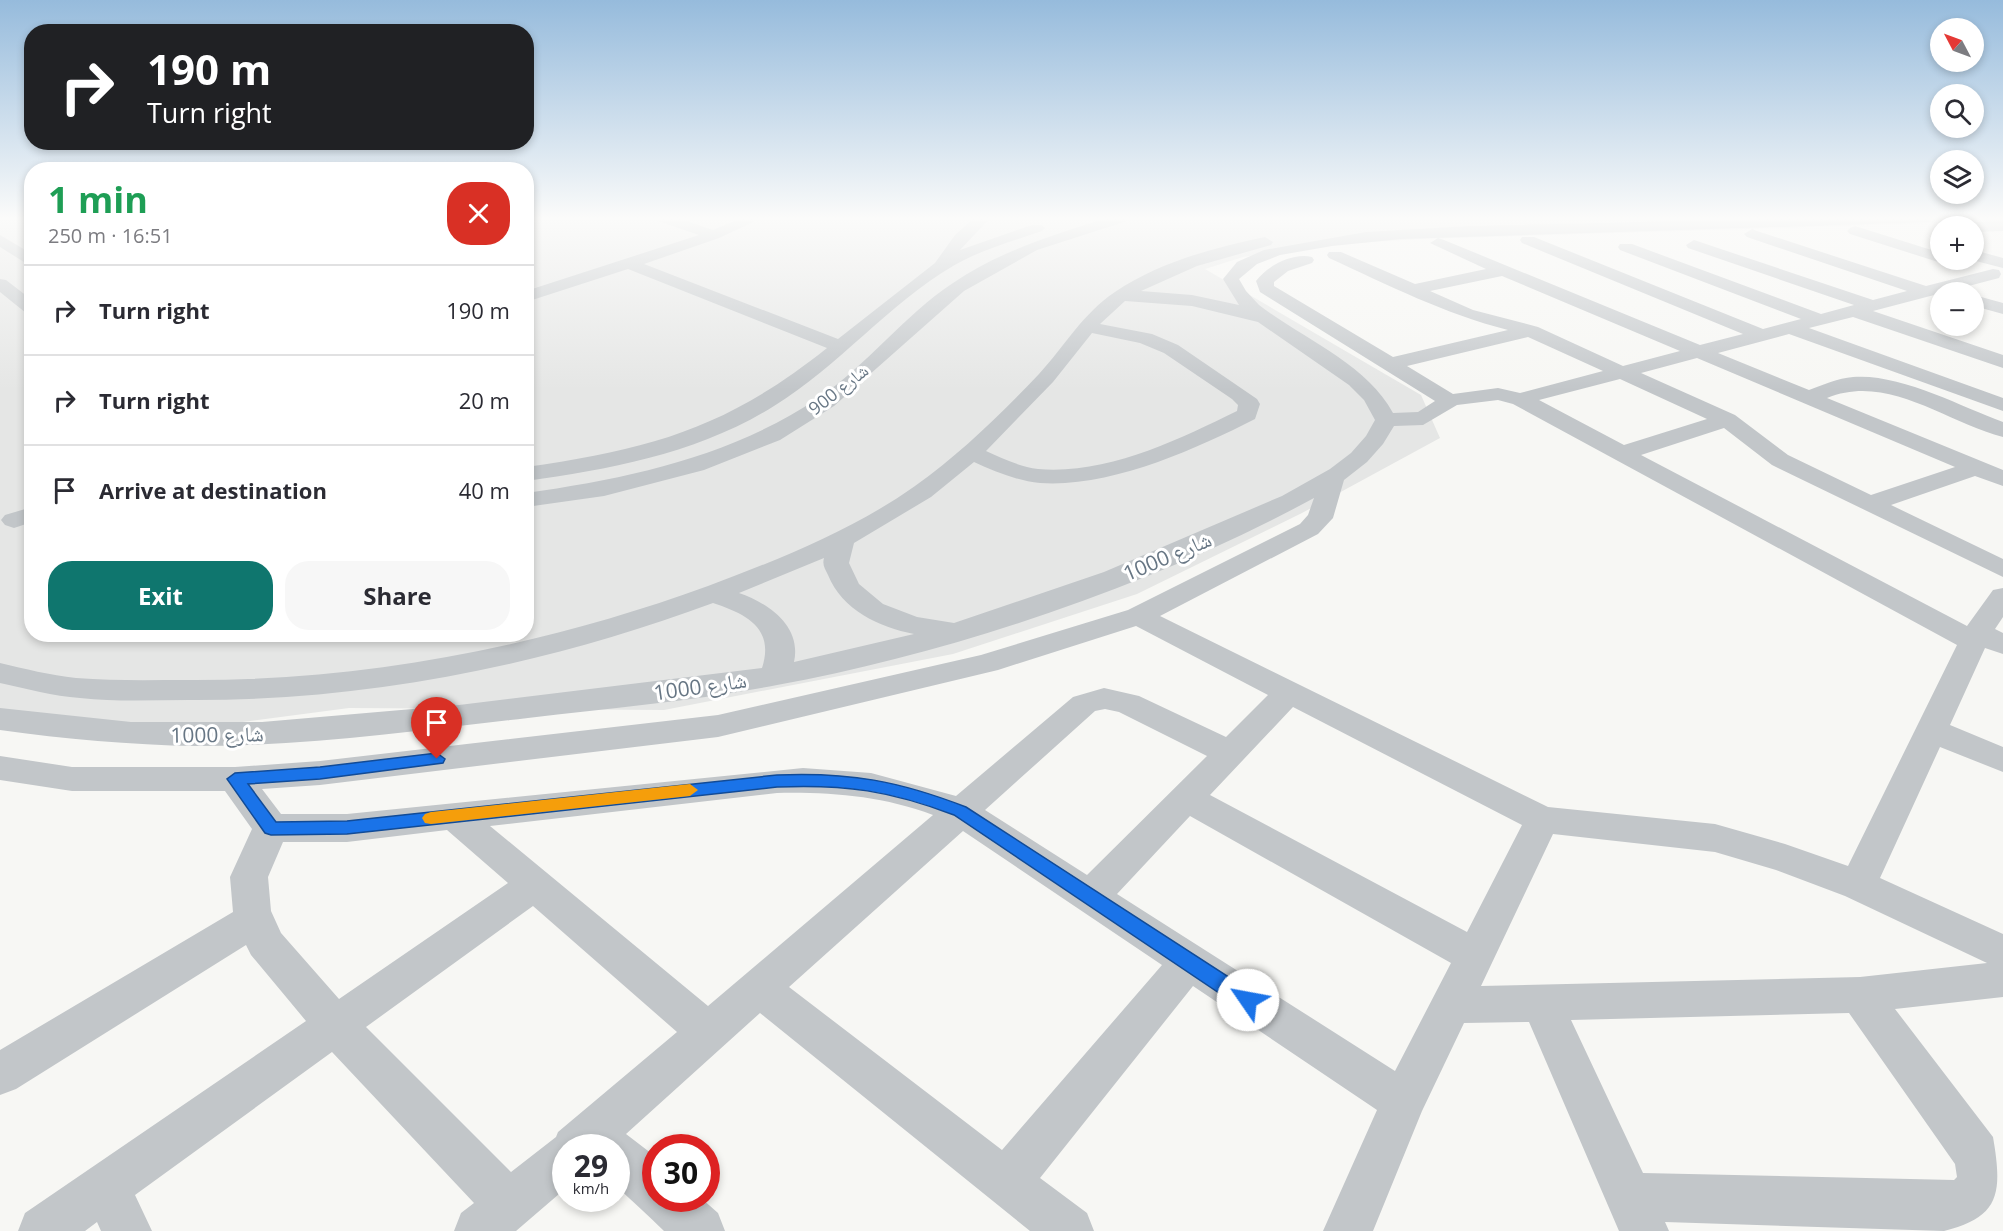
<!DOCTYPE html>
<html lang="en">
<head>
<meta charset="utf-8">
<style>
  :root { --surface:#fff; --page:#f7f7f7; --text:#2b2b33; --muted:#7c7c81; --line:#e1e1e2; --accent:#0f766e }
  body { margin:0; font-family:"Open Sans","Noto Naskh Arabic",sans-serif; background:var(--page); color:var(--text); height:100vh; display:flex; flex-direction:column; font-size:22px; white-space:nowrap }
  * { box-sizing:border-box; margin:0 }
  p { font-size:20px; color:var(--muted) }
  .icon { flex:none; width:33px; height:33px; fill:none; stroke:currentColor; stroke-width:2; stroke-linecap:round; stroke-linejoin:round }
  .map { position:relative; flex:1; overflow:hidden }
  .sheet { position:absolute; left:24px; top:162px; width:510px; height:480px; display:flex; flex-direction:column; background:var(--surface); border-radius:24px; box-shadow:0 3px 9px #0003 }
  .sheet>* { flex:none }
  .guide { position:absolute; left:24px; top:24px; width:510px; height:126px; border-radius:24px; box-shadow:0 3px 9px #0003; background:#202124; color:#fff; overflow:hidden }
  .needle { width:39px; rotate:311deg }
  .buttons { position:absolute; left:1930px; top:18px; display:grid; gap:12px }
  .buttons a { display:grid; place-items:center; width:54px; height:54px; border-radius:50%; background:var(--surface); box-shadow:0 3px 9px #0003; font-size:30px }
  .speed { position:absolute; left:552px; top:1134px; display:flex; gap:12px; font-size:30px; font-weight:700; text-align:center }
  .speed>* { display:grid; place-content:center; width:78px; height:78px; border-radius:50%; background:var(--surface); box-shadow:0 3px 9px #0003; line-height:1 }
  .speed small { font-size:15px; font-weight:400 }
  .speed .limit { border:9px solid #d22; background:#fff; color:#111 }
  .pin { position:absolute; display:grid; place-items:center; width:51px; height:51px; color:#fff; margin:-62px -26px; border-radius:50% 50% 50% 0; rotate:-45deg; box-shadow:0 0 6px #0007 }
  .pin .icon { rotate:45deg }
  .me { position:absolute; width:66px; margin:-33px; rotate:303deg; stroke-linejoin:round; filter:drop-shadow(0 0 4px #0008) }
  .turn { display:flex; align-items:center; gap:21px; height:126px; padding:0 24px; font-size:27px }
  .turn .icon { width:78px; height:78px; stroke-width:2.5 }
  .turn b { display:block; font-size:42px; line-height:51px }
  .round { display:grid; place-items:center; flex:none; width:63px; height:63px; border-radius:24px; background:var(--page) }
  .headline { display:flex; align-items:center; justify-content:space-between; height:102px; padding:0 24px }
  h1 { font-size:36px; font-weight:700; line-height:45px; color:#1e9e55 }
  .primary-button { display:flex; gap:12px; margin-top:auto; padding:12px 24px }
  .primary-button a { flex:1; height:69px; border-radius:24px; background:var(--accent); color:#fff; font-size:24px; font-weight:700; line-height:69px; text-align:center }
  .primary-button a+a { background:var(--page); color:var(--text) }
  ul { padding:0; list-style:none }
  li { display:flex; align-items:center; gap:18px; height:90px; padding:0 24px; border-top:2px solid var(--line) }
  li div { flex:1 }
  li b { display:block; font-size:22px }
  li em { font-style:normal }
  .map>svg:first-child { display:block }
  .built { fill:#e5e6e5 }
  .lines { fill:none; stroke-linecap:round; stroke-linejoin:round }
  .minor { fill:#c2c6c9; fill-rule:evenodd }
  .route { fill:#1a73e8; stroke:#114b97; stroke-width:1.5 }
  .slow { fill:#f59e0b }
  .labels { text-anchor:middle; dominant-baseline:central; stroke-width:6; stroke-linejoin:round; paint-order:stroke }
  .far-street-label { font-size:18px; fill:#677684; stroke:#fff }
  .street-label { font-size:21px; fill:#677684; stroke:#fff }
</style>
</head>
<body>
<div class="map">
<svg width="2003" height="1231" viewBox="0 0 2003 1231">
  <rect width="100%" height="100%" fill="#f7f7f4"/>
  <path class="built" d="M0 218H31L32 634H526L527 218H2003V221L1420 239 1323 245 1243 257 1205 269 1421 395 1440 438 1302 513 1137 594 953 654 664 710 349 708 142 735 0 729Z"/>
  <g class="lines">
    <path class="minor" d="M656 218H678L713 230 742 218H762L719 238 644 264 838 339 935 263 955 235 974 218H990L960 250 1032 225H1042L1045 228 1042 231C1013 241 980 250 953 266 887 305 839 366 774 406 699 453 612 469 526 481V467C651 449 727 428 827 348L628 269 526 302V291L699 235 658 221Z
      M1107 218H1129L1127 221 1037 250 964 291 834 406 780 440 704 470 604 496 526 507V493C629 478 731 457 818 398 867 366 904 315 953 283 1000 251 1053 235 1107 218Z
      M1799 218H1939L1932 222 1401 239 1332 246 1280 255 1257 264 1239 279 1246 291 1259 305C1303 339 1366 363 1393 413L1418 412 1435 401 1260 292 1256 281C1267 266 1293 252 1312 257L1314 260 1312 263 1288 271 1274 282V286L1393 357 1508 330C1445 314 1388 285 1329 258L1327 255 1329 252H1341L1415 284 1486 269 1430 243 1438 238 1444 240 1700 345 1743 334 1522 243 1520 240 1522 237H1534L1763 329 1801 319 1620 250 1618 247 1620 244H1632L1821 314 1854 305 1688 248 1686 245 1694 240 1700 242 1873 300 1907 291 1747 237 1744 234 1752 229 1757 231 1926 286 1993 269 1999 270 2001 274 1999 278 1873 311 2003 355V368L1853 317 1809 328 2003 398V411L1789 334 1718 353 1809 390C1823 385 1838 378 1853 377 1899 373 1960 406 2003 422V437C1945 422 1888 373 1827 398L2003 470V486L1975 476 1891 505 2003 559V577L1772 465 1724 428 1641 455 1967 626 1993 590 2003 588V617L1995 629 2003 633V654L1985 648 1950 725 2003 747V772L1940 747 1880 878 2003 934V997L1895 1009 1993 1137C2003 1195 1999 1217 1944 1231L1665 1222 1669 1231H1619L1529 1022 1464 1023 1422 1111 1373 1231H1323L1377 1110 1193 986 1040 1178 1087 1213 1094 1231H1030L760 1013 626 1134 656 1157V1198H701L718 1213 725 1231H664C648 1215 633 1202 616 1186V1148H566V1188L516 1231H454L461 1213 474 1203 332 1052 135 1195 152 1231H101L97 1222 85 1231H18L25 1213 306 1021 251 955 246 945 16 1089 0 1095V1050L233 912 230 877 252 829 225 791H72L0 780V756L72 767H235L320 761 718 715 981 655 1128 610 1300 524 1308 515 1314 498C1156 584 953 653 777 685 695 701 611 708 528 718 417 731 307 746 196 746 130 745 65 739 0 730V708L131 722H262L459 705 762 668C775 628 746 614 713 603 546 665 368 701 189 700 153 700 116 702 80 698 53 696 27 689 0 683V663C25 669 50 675 76 678 113 681 150 680 188 680 366 681 540 647 708 586 780 559 853 530 915 486 960 454 1000 415 1039 374 1064 347 1083 313 1115 292 1159 262 1213 248 1265 237L1273 242 1271 245 1197 266 1141 291 1192 295 1239 305 1223 279 1237 262 1264 250 1366 232 1470 226ZM1502 276 1680 351 1623 366 1538 327 1473 310 1430 291ZM1125 301 1192 306 1258 322 1349 385 1364 400 1375 420 1366 436 1351 453 1330 469 1282 496 1104 572 954 623 917 617 883 604 859 584 849 563 854 543 931 497 974 462C994 471 1017 481 1040 483 1109 488 1194 450 1255 419L1260 404 1257 399 1178 345 1152 334 1100 324ZM1092 333 1140 343 1164 353 1232 399 1238 405 1237 411C1178 440 1106 475 1038 469 1020 467 1002 458 986 451L1053 382ZM1528 337 1603 371 1520 393 1498 388 1453 394 1407 366ZM1697 358 1955 467 1871 495 1788 455 1735 415 1641 373ZM1620 379 1707 419 1624 445 1539 400ZM1498 400 1513 404 1957 645 1848 866 1785 844 1715 824 1548 807 1160 616 1318 534 1333 518 1344 480 1367 462 1383 444 1394 426 1423 425 1457 405ZM824 558C822 565 825 569 828 575 842 610 879 627 914 634L794 662C802 626 768 603 739 593ZM1136 626 1268 695 1226 737 1139 696 1104 688 1073 697 956 796 871 773 803 768 347 814H281L262 789 320 785 718 737 998 670ZM1293 707 1522 825 1467 932 1210 795ZM1105 709 1119 712 1207 756 1087 875 985 810 1095 711ZM777 793C831 792 882 796 933 815L708 1006 490 826ZM1190 816 1451 963 1395 1071 1117 894ZM447 830 508 883 339 999 281 933 271 911 268 877 283 842H347ZM963 831 1162 965 1002 1150 789 987ZM1553 834 1715 852 1776 870 1845 896 1987 963 1860 977 1481 986ZM533 906 677 1032 558 1132 556 1137 511 1172 366 1027ZM1849 1013 1955 1164 1957 1177 1954 1180 1643 1173 1571 1020Z
      M2003 221V231L1974 232V226H1967L1974 222Z
      M1855 226 1941 253V260H1948L1941 263 1935 261 1850 234 1847 231 1850 228Z
      M0 235 32 254V267L0 247Z
      M1974 250 2003 258V268L1972 260Z
      M0 279 6 280 32 300V314L26 313 0 292Z
      M1974 295 2003 303V314L1974 306Z
      M32 507V522L14 528 5 525 1 520 5 515Z"/>
  </g>
  <linearGradient id="sky" x2="0" y2="1"><stop stop-color="#96bbdc"/><stop offset="0.56" stop-color="#fbfbfa"/><stop offset="1" stop-color="#fbfbfa" stop-opacity="0"/></linearGradient>
  <rect width="2003" height="390" fill="url(#sky)"/>
  <path class="route" d="M437 753 445 759 443 763 320 779 248 784 276 822 347 821 777 775C850 772 899 781 966 807L1255 994 1258 1000 1255 1007 1248 1009 1240 1007 954 815C891 791 845 784 777 787L347 834 271 835 265 833 227 779 235 773 320 767Z"/>
  <path class="slow" d="M690 784 698 790 690 796 431 824 425 823 422 818 425 814 431 812Z"/>
  <g class="labels">
    <g class="far-street-label">
      <text transform="translate(838 389) rotate(-38)">شارع 900</text>
    </g>
    <g class="street-label">
      <text transform="translate(1167 556) rotate(-23)">شارع 1000</text>
      <text transform="translate(700 686) rotate(-8)">شارع 1000</text>
      <text transform="translate(217 734) rotate(-1)">شارع 1000</text>
    </g>
  </g>
</svg>
<div class="buttons">
<a><svg class="needle" viewBox="-14 -14 28 28"><path d="M0-13l5 13h-10z" fill="#e53935"/><path d="M0 13l5-13h-10z" fill="#7c7c81"/></svg></a>
<a><svg class="icon" aria-label="search" viewBox="0 0 24 24"><circle cx="10" cy="10" r="6"/><path d="M15 15l6 6"/></svg></a>
<a><svg class="icon" aria-label="layers" viewBox="0 0 24 24"><path d="M12 4l9 5-9 5-9-5zM3 14l9 5 9-5"/></svg></a>
<a>+</a>
<a>−</a>
</div>
<div class="speed"><div>29<small>km/h</small></div><div class="limit">30</div></div>
<div class="pin" style="left:437px;top:759px;background:#d93025"><svg class="icon" aria-label="arrive" viewBox="0 0 24 24"><path d="M6 21V4h12l-3 4 3 4H6"/></svg></div>
<svg class="me" style="left:1248px;top:1000px" viewBox="-20 -20 40 40"><circle r="19" fill="#fff"/><path d="M0-13L10 11 0 6-10 11z" fill="#1a73e8"/></svg>
<div class="guide">
<div class="turn"><svg class="icon" aria-label="right" viewBox="0 0 24 24"><path d="M7 20v-9h11M14 6l5 5-5 5"/></svg><div><b>190 m</b>Turn right</div></div>
</div>
<section class="sheet">
<div class="headline"><div><h1>1 min</h1><p>250 m · 16:51</p></div><a class="round" style="background:#d93025;color:#fff"><svg class="icon" aria-label="close" viewBox="0 0 24 24"><path d="M6 6l12 12M18 6L6 18"/></svg></a></div>
<ul>
<li><svg class="icon" aria-label="right" viewBox="0 0 24 24"><path d="M7 20v-9h11M14 6l5 5-5 5"/></svg><div><b>Turn right</b></div><em>190 m</em></li>
<li><svg class="icon" aria-label="right" viewBox="0 0 24 24"><path d="M7 20v-9h11M14 6l5 5-5 5"/></svg><div><b>Turn right</b></div><em>20 m</em></li>
<li><svg class="icon" aria-label="arrive" viewBox="0 0 24 24"><path d="M6 21V4h12l-3 4 3 4H6"/></svg><div><b>Arrive at destination</b></div><em>40 m</em></li>
</ul>
<div class="primary-button"><a>Exit</a><a>Share</a></div>
</section>
</div>
</body>
</html>
